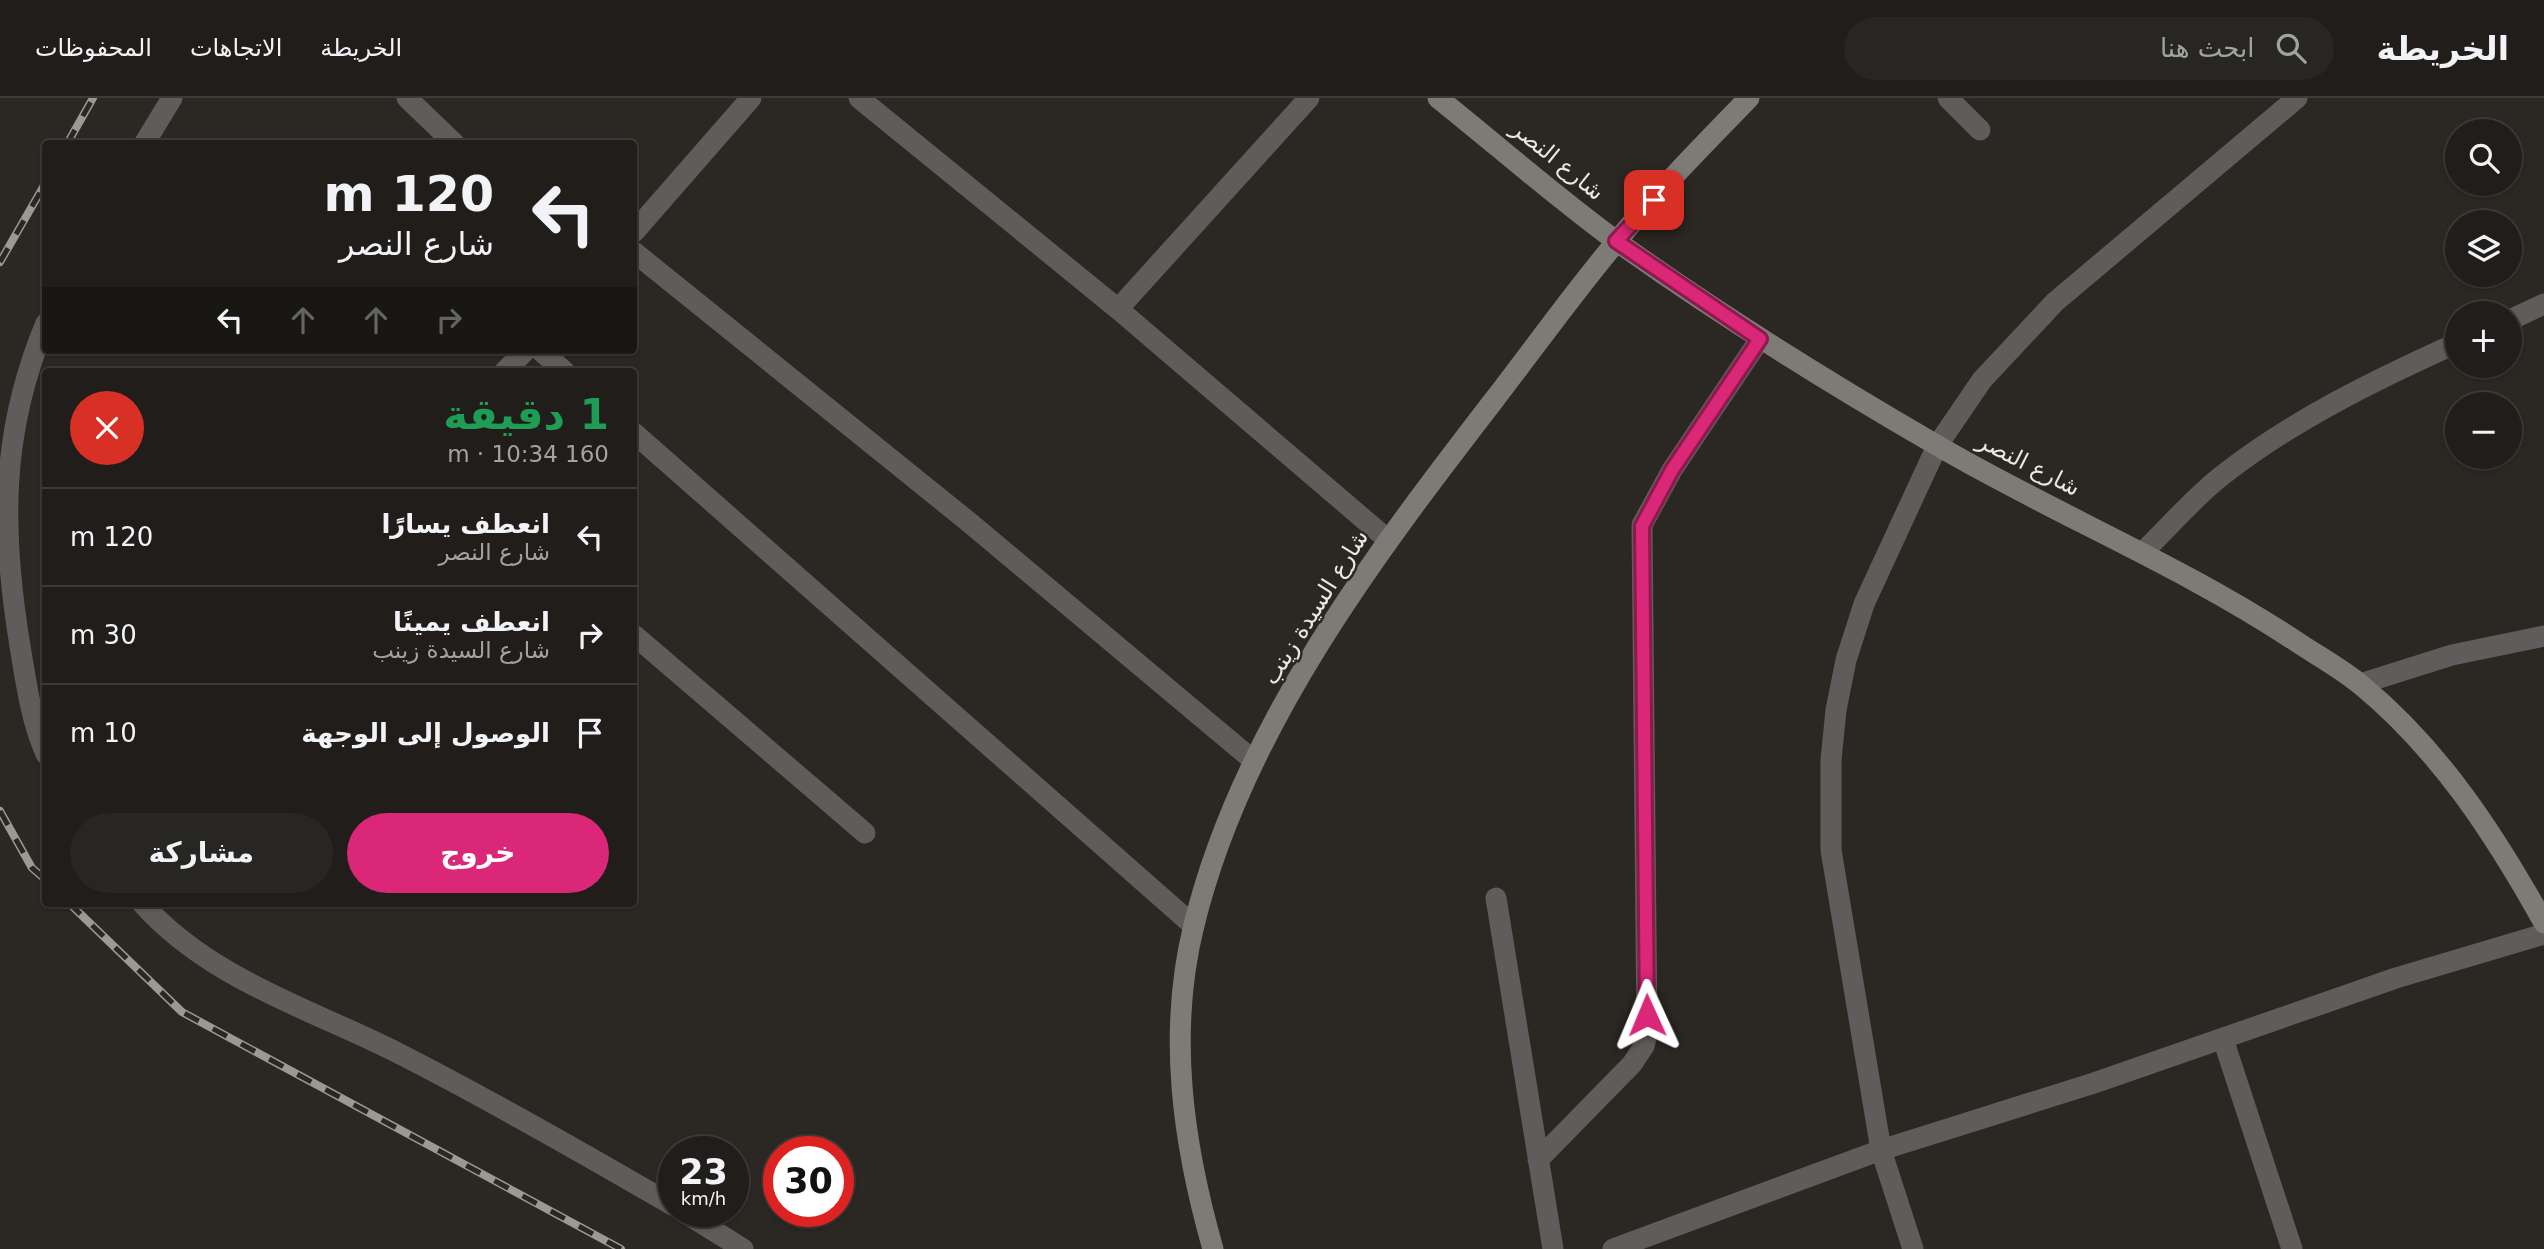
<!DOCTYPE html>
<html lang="ar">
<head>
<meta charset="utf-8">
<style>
  :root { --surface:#201d1a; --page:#282623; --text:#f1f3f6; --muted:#a2a2a2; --line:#3d3b39; --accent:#db2777 }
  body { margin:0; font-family:"DejaVu Sans","Noto Sans Arabic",sans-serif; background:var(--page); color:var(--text); direction:rtl; height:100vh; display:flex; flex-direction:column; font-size:26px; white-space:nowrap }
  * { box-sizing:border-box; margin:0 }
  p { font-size:23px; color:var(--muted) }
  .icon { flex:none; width:38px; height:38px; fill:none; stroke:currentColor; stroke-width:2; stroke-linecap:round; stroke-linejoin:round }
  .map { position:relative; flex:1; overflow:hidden; direction:ltr }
  .sheet { position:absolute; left:42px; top:270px; width:595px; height:539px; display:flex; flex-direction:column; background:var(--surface); border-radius:7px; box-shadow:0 2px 5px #0004,0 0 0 2px var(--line); direction:rtl }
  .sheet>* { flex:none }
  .guide { position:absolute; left:42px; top:42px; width:595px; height:214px; border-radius:7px; box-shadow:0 2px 5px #0004,0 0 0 2px var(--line); direction:rtl; background:#201d1a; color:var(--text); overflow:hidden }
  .fabs { position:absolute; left:2445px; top:21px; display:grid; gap:14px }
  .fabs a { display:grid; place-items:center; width:77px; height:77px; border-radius:50%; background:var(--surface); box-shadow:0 2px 5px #0004,0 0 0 2px var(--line); font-size:35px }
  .speed { position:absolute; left:658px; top:1038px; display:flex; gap:14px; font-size:35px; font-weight:700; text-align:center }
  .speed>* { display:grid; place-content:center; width:91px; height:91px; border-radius:50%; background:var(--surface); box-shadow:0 2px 5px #0004,0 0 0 2px var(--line); line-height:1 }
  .speed small { font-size:18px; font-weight:400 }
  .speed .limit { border:10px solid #d22; background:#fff; color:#111 }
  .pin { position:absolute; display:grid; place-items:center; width:60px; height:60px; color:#fff; margin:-30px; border-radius:14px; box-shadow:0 4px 10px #0006 }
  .me { position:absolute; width:77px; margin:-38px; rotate:359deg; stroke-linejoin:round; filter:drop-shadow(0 0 5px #0008) }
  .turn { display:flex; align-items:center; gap:24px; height:147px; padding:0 28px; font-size:32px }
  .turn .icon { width:91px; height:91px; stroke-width:2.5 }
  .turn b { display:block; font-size:49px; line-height:60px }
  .lanes { display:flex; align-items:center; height:66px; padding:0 28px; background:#0003; justify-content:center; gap:35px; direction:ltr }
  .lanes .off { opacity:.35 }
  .round { display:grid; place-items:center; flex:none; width:74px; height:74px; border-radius:37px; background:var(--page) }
  .overview { display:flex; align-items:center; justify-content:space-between; height:119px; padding:0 28px }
  h1 { font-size:42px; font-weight:600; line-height:52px; color:#1e9e55 }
  .action { display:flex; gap:14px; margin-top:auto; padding:14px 28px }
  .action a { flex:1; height:80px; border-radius:42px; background:var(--accent); color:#fff; font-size:28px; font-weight:600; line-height:80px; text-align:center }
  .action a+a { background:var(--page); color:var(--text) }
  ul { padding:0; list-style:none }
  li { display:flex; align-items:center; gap:21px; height:98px; padding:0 28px; border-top:2px solid var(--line) }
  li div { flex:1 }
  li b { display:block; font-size:26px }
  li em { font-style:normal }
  header { display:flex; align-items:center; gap:42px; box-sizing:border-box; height:98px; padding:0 35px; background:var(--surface); border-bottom:2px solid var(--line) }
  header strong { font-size:33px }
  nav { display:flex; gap:38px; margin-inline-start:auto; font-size:24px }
  .search { width:490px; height:63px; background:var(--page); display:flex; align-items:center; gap:18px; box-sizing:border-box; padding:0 24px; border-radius:38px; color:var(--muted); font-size:26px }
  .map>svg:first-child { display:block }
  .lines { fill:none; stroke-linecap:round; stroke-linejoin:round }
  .street { stroke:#5f5d5b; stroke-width:21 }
  .secondary { stroke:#7e7b77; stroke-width:21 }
  .rail-casing { stroke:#9c9995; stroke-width:8 }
  .rail { stroke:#2b2722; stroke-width:5; stroke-dasharray:16; stroke-linecap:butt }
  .route-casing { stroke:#8e194d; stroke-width:18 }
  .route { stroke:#db2777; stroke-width:12 }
  .labels { text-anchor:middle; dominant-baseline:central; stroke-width:5; stroke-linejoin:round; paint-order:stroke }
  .street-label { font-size:23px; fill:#eae8e4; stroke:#2b2722 }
</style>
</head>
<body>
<header>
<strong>الخريطة</strong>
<div class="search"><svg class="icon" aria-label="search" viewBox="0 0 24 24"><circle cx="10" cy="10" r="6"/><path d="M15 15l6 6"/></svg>ابحث هنا</div>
<nav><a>الخريطة</a><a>الاتجاهات</a><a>المحفوظات</a></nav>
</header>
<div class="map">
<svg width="2544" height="1151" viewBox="0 0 2544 1151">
  <rect width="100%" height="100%" fill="#2b2722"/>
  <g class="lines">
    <path class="street" d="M407 0 455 46
      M859 0 1118 211 1387 441
      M1948 0 1980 32
      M144 46 172 0
      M634 134 751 0
      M634 154 970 425 1254 663
      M1118 211 1309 0
      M2510 222 2544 206
      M46 225C0 335 1 432 20 548 26 584 31 622 46 656
      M540 252 564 273
      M505 273 526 252
      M634 335 1194 828
      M2143 454C2170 428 2195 398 2224 376 2293 322 2377 281 2457 245
      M634 537 865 735
      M2360 586 2452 557 2544 538
      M1496 800 1553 1151
      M142 805C209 881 311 911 398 955 492 1003 583 1055 674 1108
      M2223 941 2292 1151
      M1538 1062 1632 966 1644 948 1647 936 1642 427 1672 372 1760 241
      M682 1113 743 1151
      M1613 1151 1881 1052 2094 985 2396 880 2544 836
      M1913 1151 1881 1052 1831 752V662L1836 612 1846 562 1864 506 1937 348 1982 282 2055 204 2297 0"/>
    <path class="secondary" d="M1438 0C1498 48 1557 100 1619 145 1720 217 1826 283 1933 345 2052 415 2181 467 2297 544 2318 558 2342 571 2361 587 2440 652 2495 737 2544 825
      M1213 1151C1183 1046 1167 935 1194 827 1242 631 1373 459 1494 302 1535 249 1574 194 1617 143 1658 93 1704 46 1749 0"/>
    <g class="rail-casing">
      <path id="rail" d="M67 46 93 0
        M0 164 46 84
        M0 713 32 770 46 782
        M69 805 182 914 621 1151"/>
    </g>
    <use href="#rail" class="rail"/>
  </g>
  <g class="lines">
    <g class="route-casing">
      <path id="route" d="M1647 917 1642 428 1672 372 1760 241 1616 143 1654 102"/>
    </g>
    <use href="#route" class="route"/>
  </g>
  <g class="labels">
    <g class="street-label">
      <text transform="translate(1558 62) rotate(39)">شارع النصر</text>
      <text transform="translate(2029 366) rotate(27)">شارع النصر</text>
      <text transform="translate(1315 509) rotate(-58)">شارع السيدة زينب</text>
    </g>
  </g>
</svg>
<div class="fabs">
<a><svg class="icon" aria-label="search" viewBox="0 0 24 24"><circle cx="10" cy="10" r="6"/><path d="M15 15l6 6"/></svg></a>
<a><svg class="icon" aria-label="layers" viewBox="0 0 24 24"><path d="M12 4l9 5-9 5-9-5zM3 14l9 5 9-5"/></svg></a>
<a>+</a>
<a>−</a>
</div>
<div class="speed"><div>23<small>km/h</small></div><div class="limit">30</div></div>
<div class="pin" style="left:1654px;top:102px;background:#d93025"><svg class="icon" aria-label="arrive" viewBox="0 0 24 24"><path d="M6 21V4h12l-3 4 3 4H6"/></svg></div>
<svg class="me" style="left:1647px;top:917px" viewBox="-20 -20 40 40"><path d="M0-17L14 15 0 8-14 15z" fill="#db2777" stroke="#fff" stroke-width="4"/></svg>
<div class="guide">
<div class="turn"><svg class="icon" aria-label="left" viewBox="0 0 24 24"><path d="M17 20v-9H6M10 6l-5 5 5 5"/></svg><div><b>120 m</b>شارع النصر</div></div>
<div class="lanes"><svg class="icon" aria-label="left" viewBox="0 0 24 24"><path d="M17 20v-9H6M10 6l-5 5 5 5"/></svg><svg class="icon off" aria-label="ahead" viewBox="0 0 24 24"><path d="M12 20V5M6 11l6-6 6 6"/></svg><svg class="icon off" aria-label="ahead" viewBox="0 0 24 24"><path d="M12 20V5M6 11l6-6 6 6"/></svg><svg class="icon off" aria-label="right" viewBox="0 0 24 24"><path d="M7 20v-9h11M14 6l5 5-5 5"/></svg></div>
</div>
<section class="sheet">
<div class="overview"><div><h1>1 دقيقة</h1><p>160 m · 10:34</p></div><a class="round" style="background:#d93025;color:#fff"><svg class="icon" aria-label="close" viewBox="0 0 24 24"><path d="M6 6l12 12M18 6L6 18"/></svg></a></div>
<ul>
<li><svg class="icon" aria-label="left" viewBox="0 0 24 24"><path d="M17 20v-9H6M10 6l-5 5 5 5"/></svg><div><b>انعطف يسارًا</b><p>شارع النصر</p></div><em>120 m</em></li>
<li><svg class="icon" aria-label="right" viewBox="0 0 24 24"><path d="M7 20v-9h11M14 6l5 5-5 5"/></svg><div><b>انعطف يمينًا</b><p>شارع السيدة زينب</p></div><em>30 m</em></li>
<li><svg class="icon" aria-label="arrive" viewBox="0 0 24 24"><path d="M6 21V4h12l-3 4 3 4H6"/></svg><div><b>الوصول إلى الوجهة</b></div><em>10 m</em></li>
</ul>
<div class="action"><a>خروج</a><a>مشاركة</a></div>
</section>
</div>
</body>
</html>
